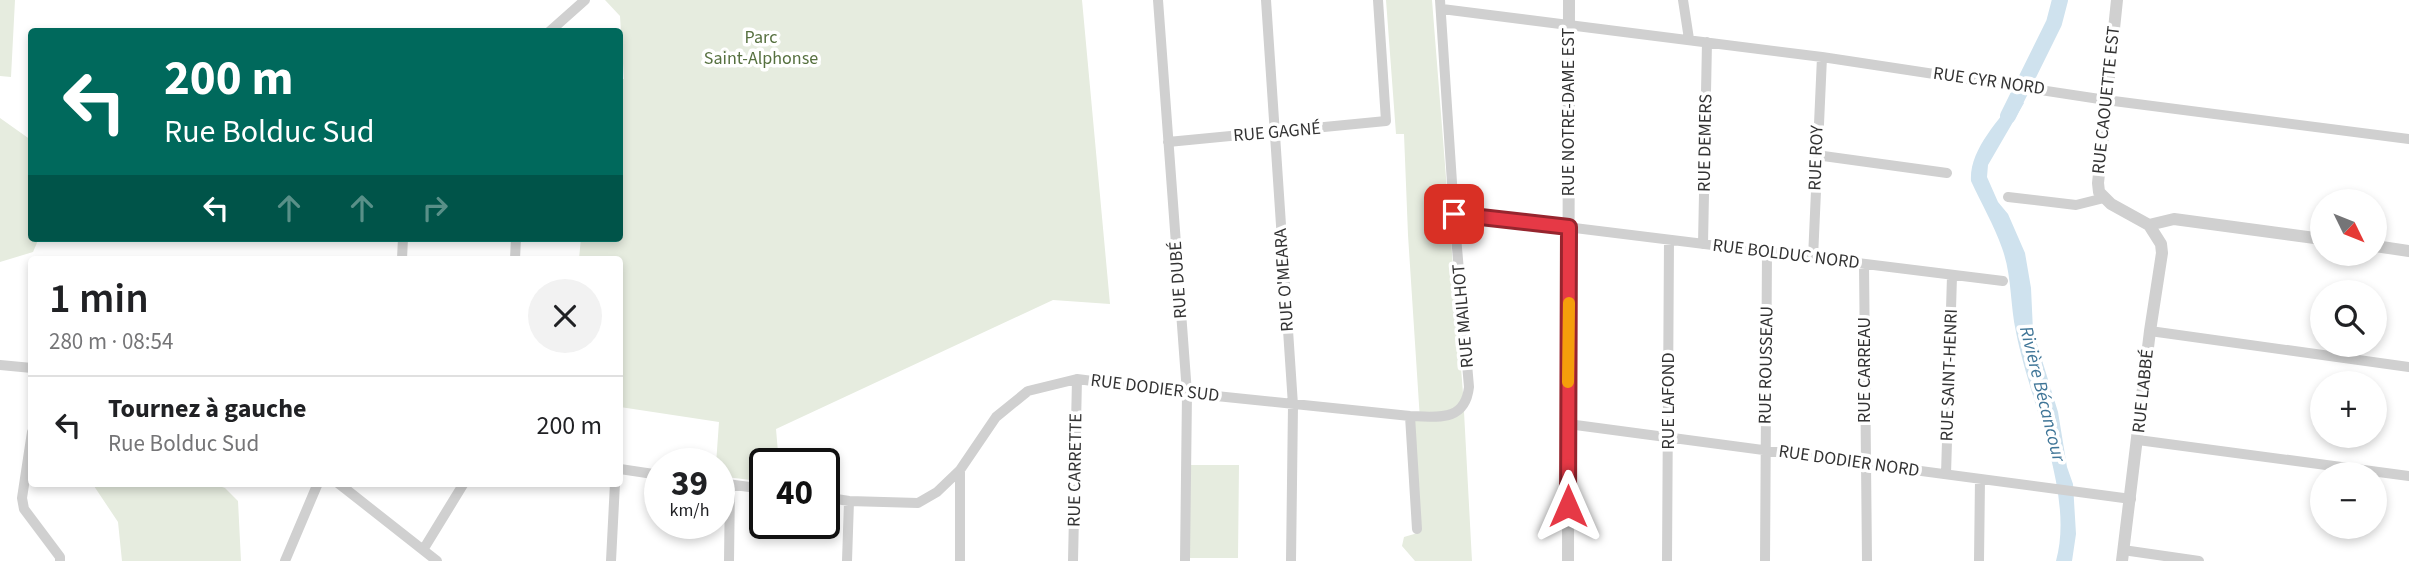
<!DOCTYPE html>
<html lang="fr">
<head>
<meta charset="utf-8">
<style>
  :root { --surface:#fff; --page:#f2f2f2; --text:#202124; --muted:#757577; --line:#e0e0e0 }
  body { margin:0; font-family:"Source Sans 3",sans-serif; background:var(--page); color:var(--text); height:100vh; display:flex; flex-direction:column; font-size:26px; white-space:nowrap }
  * { box-sizing:border-box; margin:0 }
  p { font-size:23px; color:var(--muted) }
  .icon { flex:none; width:38px; height:38px; fill:none; stroke:currentColor; stroke-width:2; stroke-linecap:round; stroke-linejoin:round }
  .map { position:relative; flex:1; overflow:hidden }
  .sheet { position:absolute; left:28px; top:256px; width:595px; height:231px; display:flex; flex-direction:column; background:var(--surface); border-radius:7px; box-shadow:0 4px 10px #0003 }
  .sheet>* { flex:none }
  .guide { position:absolute; left:28px; top:28px; width:595px; height:214px; border-radius:7px; box-shadow:0 4px 10px #0003; background:#00695c; color:#fff; overflow:hidden }
  .needle { width:46px; rotate:133deg }
  .controls { position:absolute; left:2310px; top:189px; display:grid; gap:14px }
  .controls a { display:grid; place-items:center; width:77px; height:77px; border-radius:50%; background:var(--surface); box-shadow:0 4px 10px #0003; font-size:35px }
  .speed { position:absolute; left:644px; top:448px; display:flex; gap:14px; font-size:35px; font-weight:700; text-align:center }
  .speed>* { display:grid; place-content:center; width:91px; height:91px; border-radius:50%; background:var(--surface); box-shadow:0 4px 10px #0003; line-height:1 }
  .speed small { font-size:18px; font-weight:400 }
  .speed .limit { border:4px solid #111; border-radius:10px; background:#fff; color:#111 }
  .pin { position:absolute; display:grid; place-items:center; width:60px; height:60px; color:#fff; margin:-30px; border-radius:14px; box-shadow:0 4px 10px #0006 }
  .me { position:absolute; width:77px; margin:-38px; rotate:0deg; stroke-linejoin:round; filter:drop-shadow(0 0 5px #0008) }
  .turn { display:flex; align-items:center; gap:24px; height:147px; padding:0 21px; font-size:32px }
  .turn .icon { width:91px; height:91px; stroke-width:2.5 }
  .turn b { display:block; font-size:49px; line-height:60px }
  .lanes { display:flex; align-items:center; height:66px; padding:0 21px; background:#0003; justify-content:center; gap:35px; direction:ltr }
  .lanes .off { opacity:.35 }
  .round { display:grid; place-items:center; flex:none; width:74px; height:74px; border-radius:37px; background:var(--page) }
  .headline { display:flex; align-items:center; justify-content:space-between; height:119px; padding:0 21px }
  h1 { font-size:42px; font-weight:600; line-height:52px }
  ul { padding:0; list-style:none }
  li { display:flex; align-items:center; gap:21px; height:98px; padding:0 21px; border-top:2px solid var(--line) }
  li div { flex:1 }
  li b { display:block; font-size:26px }
  li em { font-style:normal }
  .map>svg:first-child { display:block }
  .green { fill:#e6ecdf }
  .water { fill:#cfe2ee }
  .lines { fill:none; stroke-linecap:round; stroke-linejoin:round }
  .river { stroke:#cfe2ee; stroke-width:16 }
  .minor { stroke:#d0d0d0; stroke-width:10 }
  .tertiary { stroke:#d0d0d0; stroke-width:12 }
  .route-casing { stroke:#96252e; stroke-width:18 }
  .route { stroke:#e63946; stroke-width:12 }
  .slow { stroke:#f59e0b; stroke-width:12 }
  .labels { text-anchor:middle; dominant-baseline:central; stroke-width:7; stroke-linejoin:round; paint-order:stroke }
  .park-label { font-size:18px; fill:#56703f; stroke:#fff }
  .street-label { font-size:18px; fill:#333; stroke:#fff }
  .water-label { font-size:19px; font-style:italic; fill:#3f7597; stroke:#fff }
</style>
</head>
<body>
<div class="map">
<svg width="2409" height="561" viewBox="0 0 2409 561">
  <rect width="100%" height="100%" fill="#fff"/>
  <path class="green" d="M0 0H15L11 77 0 76Z
    M605 0H1082L1110 304 1053 300 776 429 779 464H765V482L719 476V464H716L719 422 620 407V259H579L581 238H620V79H624L620 16Z
    M1386 0H1432L1463 393 1472 561H1415L1402 546 1404 537 1421 532 1413 421 1420 420 1408 235 1404 134H1396Z
    M0 118 31 140 32 238H39L33 252 0 262Z
    M1186 465H1239L1238 558H1186Z
    M92 483H210L225 488 238 501 241 561H122L118 522Z"/>
  <path class="water" d="M2016 97 2024 103 1988 165 1987 177 1998 202 2008 214 2025 253 2031 288 2033 331 2058 412 2067 467 2073 484 2076 534 2072 561H2056C2075 493 2029 400 2016 332 2010 305 2012 275 2002 248 1994 225 1981 203 1971 181 1969 150 1999 120 2016 97Z"/>
  <g class="lines">
    <path class="river" d="M2008 116 2054 23 2060 0"/>
    <path class="minor" d="M1158 0 1187 393 1185 561
      M1266 0 1293 405 1291 561
      M1683 0 1689 39
      M1442 9 1822 57 2106 100 2409 139
      M549 32 585 0
      M1168 142 1386 121 1378 0
      M1816 155 1947 173
      M2008 197 2076 205 2104 198
      M1454 213 2003 281
      M1703 244 1707 42
      M1813 258 1822 57
      M402 259 403 238
      M515 259 516 238
      M1864 264 1867 561
      M2150 331 2409 367
      M0 365 32 368
      M1410 416 1417 529
      M1568 424 2131 499
      M32 432 22 498 24 509 60 557V561
      M2138 440 2409 476
      M620 469 660 475
      M1946 474 1952 276
      M338 483 437 561
      M719 483 765 489
      M824 497 849 501 918 503 937 492 960 470 996 417 1028 391 1077 379 1187 393 1410 416C1438 417 1465 422 1469 387L1454 213 1440 0
      M423 550 464 483
      M2123 550 2199 561
      M285 561 318 483
      M611 561 615 483
      M729 561 730 485
      M847 561 849 501
      M960 561V470
      M1073 561 1077 379
      M1667 561 1669 240
      M1765 561 1767 252
      M1979 561 1980 479"/>
    <path class="tertiary" d="M2117 0 2098 183 2099 192 2111 204 2149 225 2174 219 2322 239
      M2375 246 2409 251
      M1568 561 1569 0
      M2122 561 2150 331 2162 253 2161 244 2149 225"/>
  </g>
  <g class="lines">
    <g class="route-casing">
      <path id="route" d="M1454 214 1569 227 1568 506"/>
    </g>
    <use href="#route" class="route"/>
    <path class="slow" d="M1568 382 1569 303"/>
  </g>
  <g class="labels">
    <g class="park-label">
      <text x="761" y="37">Parc<tspan x="761" dy="21">Saint-Alphonse</tspan></text>
    </g>
    <g class="street-label">
      <text transform="translate(1989 81) rotate(8)">RUE CYR NORD</text>
      <text transform="translate(2106 100) rotate(-84)">RUE CAOUETTE EST</text>
      <text transform="translate(1568 112) rotate(-90)">RUE NOTRE-DAME EST</text>
      <text transform="translate(1277 132) rotate(-5)">RUE GAGNÉ</text>
      <text transform="translate(1705 143) rotate(-89)">RUE DEMERS</text>
      <text transform="translate(1816 158) rotate(-88)">RUE ROY</text>
      <text transform="translate(1786 254) rotate(7)">RUE BOLDUC NORD</text>
      <text transform="translate(1178 280) rotate(-94)">RUE DUBÉ</text>
      <text transform="translate(1284 280) rotate(-94)">RUE O'MEARA</text>
      <text transform="translate(1463 316) rotate(-95)">RUE MAILHOT</text>
      <text transform="translate(1766 365) rotate(-89)">RUE ROUSSEAU</text>
      <text transform="translate(1864 370) rotate(-90)">RUE CARREAU</text>
      <text transform="translate(1949 375) rotate(-88)">RUE SAINT-HENRI</text>
      <text transform="translate(1155 388) rotate(7)">RUE DODIER SUD</text>
      <text transform="translate(2143 391) rotate(-84)">RUE LABBÉ</text>
      <text transform="translate(1668 401) rotate(-90)">RUE LAFOND</text>
      <text transform="translate(1849 461) rotate(8)">RUE DODIER NORD</text>
      <text transform="translate(1075 470) rotate(-89)">RUE CARRETTE</text>
    </g>
    <g class="water-label">
      <text transform="translate(2042 394) rotate(76)">Rivière Bécancour</text>
    </g>
  </g>
</svg>
<div class="controls">
<a><svg class="needle" viewBox="-14 -14 28 28"><path d="M0-13l5 13h-10z" fill="#e53935"/><path d="M0 13l5-13h-10z" fill="#757577"/></svg></a>
<a><svg class="icon" aria-label="search" viewBox="0 0 24 24"><circle cx="10" cy="10" r="6"/><path d="M15 15l6 6"/></svg></a>
<a>+</a>
<a>−</a>
</div>
<div class="speed"><div>39<small>km/h</small></div><div class="limit">40</div></div>
<div class="pin" style="left:1454px;top:214px;background:#d93025"><svg class="icon" aria-label="arrive" viewBox="0 0 24 24"><path d="M6 21V4h12l-3 4 3 4H6"/></svg></div>
<svg class="me" style="left:1568px;top:506px" viewBox="-20 -20 40 40"><path d="M0-17L14 15 0 8-14 15z" fill="#e63946" stroke="#fff" stroke-width="4"/></svg>
<div class="guide">
<div class="turn"><svg class="icon" aria-label="left" viewBox="0 0 24 24"><path d="M17 20v-9H6M10 6l-5 5 5 5"/></svg><div><b>200 m</b>Rue Bolduc Sud</div></div>
<div class="lanes"><svg class="icon" aria-label="left" viewBox="0 0 24 24"><path d="M17 20v-9H6M10 6l-5 5 5 5"/></svg><svg class="icon off" aria-label="ahead" viewBox="0 0 24 24"><path d="M12 20V5M6 11l6-6 6 6"/></svg><svg class="icon off" aria-label="ahead" viewBox="0 0 24 24"><path d="M12 20V5M6 11l6-6 6 6"/></svg><svg class="icon off" aria-label="right" viewBox="0 0 24 24"><path d="M7 20v-9h11M14 6l5 5-5 5"/></svg></div>
</div>
<section class="sheet">
<div class="headline"><div><h1>1 min</h1><p>280 m · 08:54</p></div><a class="round"><svg class="icon" aria-label="close" viewBox="0 0 24 24"><path d="M6 6l12 12M18 6L6 18"/></svg></a></div>
<ul>
<li><svg class="icon" aria-label="left" viewBox="0 0 24 24"><path d="M17 20v-9H6M10 6l-5 5 5 5"/></svg><div><b>Tournez à gauche</b><p>Rue Bolduc Sud</p></div><em>200 m</em></li>
</ul>
</section>
</div>
</body>
</html>
